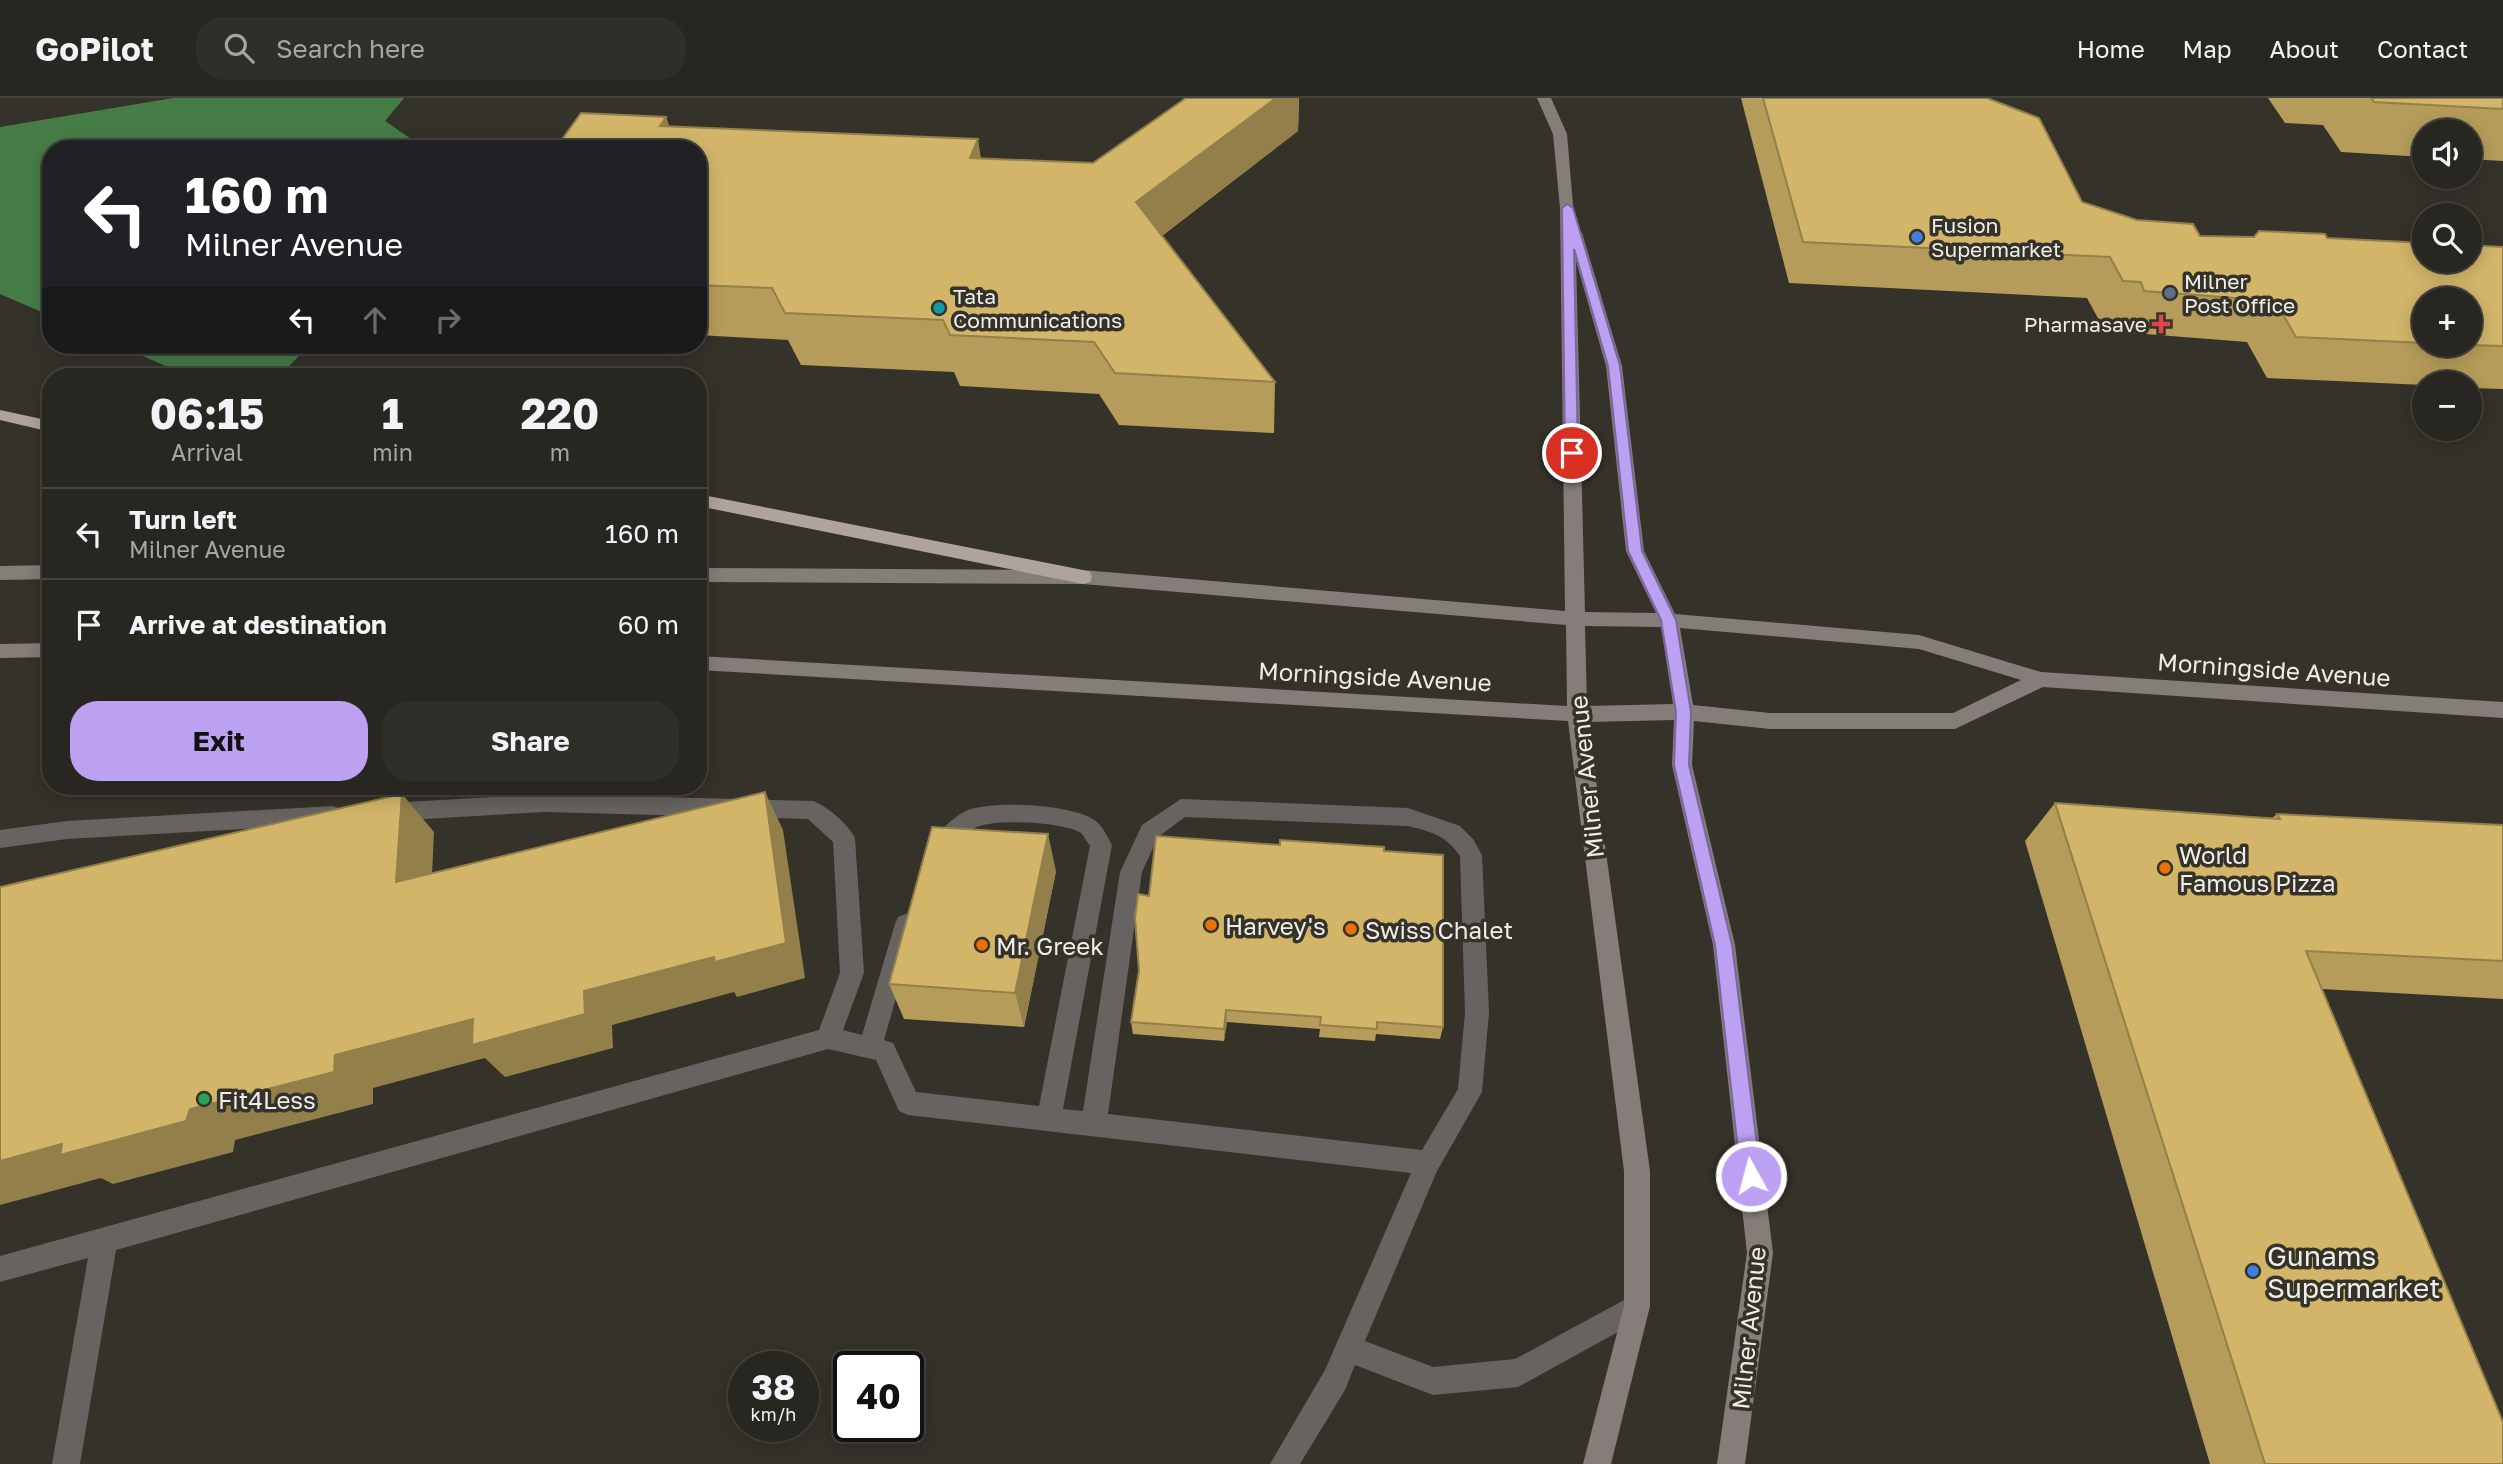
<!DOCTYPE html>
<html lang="en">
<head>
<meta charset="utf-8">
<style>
  :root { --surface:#282620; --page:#302e29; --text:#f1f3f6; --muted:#a5a5a5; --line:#44433e; --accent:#bca0f2 }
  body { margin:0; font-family:"Golos Text",sans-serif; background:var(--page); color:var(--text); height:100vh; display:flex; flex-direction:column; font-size:26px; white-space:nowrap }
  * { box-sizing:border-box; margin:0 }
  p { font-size:23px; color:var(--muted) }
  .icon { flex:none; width:38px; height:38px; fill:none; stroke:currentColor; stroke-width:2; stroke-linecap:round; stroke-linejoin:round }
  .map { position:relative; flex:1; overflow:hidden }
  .panel { position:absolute; left:42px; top:270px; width:665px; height:427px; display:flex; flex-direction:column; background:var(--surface); border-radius:28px; box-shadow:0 4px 18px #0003,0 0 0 2px var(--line) }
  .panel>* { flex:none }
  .top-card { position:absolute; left:42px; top:42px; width:665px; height:214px; border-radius:28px; box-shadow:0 4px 18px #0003,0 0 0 2px var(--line); background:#202124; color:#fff; overflow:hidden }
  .buttons { position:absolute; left:2412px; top:21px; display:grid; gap:14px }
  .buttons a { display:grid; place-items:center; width:70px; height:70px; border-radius:50%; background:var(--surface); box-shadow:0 4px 18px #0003,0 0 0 2px var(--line); font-size:35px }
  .speed { position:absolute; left:728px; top:1253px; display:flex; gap:14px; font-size:35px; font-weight:700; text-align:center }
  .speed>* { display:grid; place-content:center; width:91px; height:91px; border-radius:50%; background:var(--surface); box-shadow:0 4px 18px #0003,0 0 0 2px var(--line); line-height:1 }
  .speed small { font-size:18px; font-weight:400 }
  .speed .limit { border:4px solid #111; border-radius:10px; background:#fff; color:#111 }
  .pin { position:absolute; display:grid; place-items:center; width:60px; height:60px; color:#fff; margin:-30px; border:4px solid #fff; border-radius:50%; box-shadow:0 2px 7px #0007 }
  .me { position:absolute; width:77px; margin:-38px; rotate:353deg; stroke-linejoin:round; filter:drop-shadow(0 0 5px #0008) }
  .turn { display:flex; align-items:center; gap:24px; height:147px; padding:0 28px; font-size:32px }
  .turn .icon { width:91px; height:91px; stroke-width:2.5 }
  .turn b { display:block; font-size:49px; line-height:60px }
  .lanes { display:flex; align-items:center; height:66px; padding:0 28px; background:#0003; justify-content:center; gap:35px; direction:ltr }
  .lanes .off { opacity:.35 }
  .eta { display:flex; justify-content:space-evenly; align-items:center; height:119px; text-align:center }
  .eta b { font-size:42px; font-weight:700; line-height:49px }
  .cta { display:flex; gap:14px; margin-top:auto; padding:14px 28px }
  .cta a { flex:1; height:80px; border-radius:28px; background:var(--accent); color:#111; font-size:28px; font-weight:700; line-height:80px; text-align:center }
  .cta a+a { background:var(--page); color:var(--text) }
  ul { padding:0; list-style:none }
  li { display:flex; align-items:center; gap:21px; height:91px; padding:0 28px; border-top:2px solid var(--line) }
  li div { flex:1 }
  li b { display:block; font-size:26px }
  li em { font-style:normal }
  header { display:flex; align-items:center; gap:42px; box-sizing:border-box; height:98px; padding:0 35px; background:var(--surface); border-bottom:2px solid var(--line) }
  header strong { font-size:33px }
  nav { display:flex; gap:38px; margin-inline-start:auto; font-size:24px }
  .search { width:490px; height:63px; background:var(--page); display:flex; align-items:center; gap:18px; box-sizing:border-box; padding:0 24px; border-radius:28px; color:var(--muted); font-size:26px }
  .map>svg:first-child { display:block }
  .forest { fill:#467d47 }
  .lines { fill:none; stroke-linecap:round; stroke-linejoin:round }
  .lane { fill:#676360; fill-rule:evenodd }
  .secondary { fill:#847d79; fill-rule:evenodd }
  .highway { fill:#aea49d; fill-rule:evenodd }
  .wall { fill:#b59c5a; fill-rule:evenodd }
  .shaded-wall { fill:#937f4a }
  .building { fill:#d2b569; stroke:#937f4a; stroke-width:2 }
  .route { fill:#bca0f2; stroke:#7a689d; stroke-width:2 }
  .shop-dot { fill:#3f7fe0; stroke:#35322a; stroke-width:2.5 }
  .service-dot { fill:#5c6f8a; stroke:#35322a; stroke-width:2.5 }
  .culture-dot { fill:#0f9aa8; stroke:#35322a; stroke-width:2.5 }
  .health-dot { fill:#e0444e; stroke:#35322a; stroke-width:2.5 }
  .food-dot { fill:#e8710a; stroke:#35322a; stroke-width:2.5 }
  .leisure-dot { fill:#2e9e5b; stroke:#35322a; stroke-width:2.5 }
  .labels { text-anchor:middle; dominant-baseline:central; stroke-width:7; stroke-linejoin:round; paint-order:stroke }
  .far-poi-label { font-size:21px; fill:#efede8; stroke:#35322a; text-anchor:start }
  .street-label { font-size:24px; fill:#efede8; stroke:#35322a }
  .poi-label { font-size:24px; fill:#efede8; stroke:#35322a; text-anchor:start }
  .near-poi-label { font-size:28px; fill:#efede8; stroke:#35322a; text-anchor:start }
</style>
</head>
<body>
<header>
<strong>GoPilot</strong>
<div class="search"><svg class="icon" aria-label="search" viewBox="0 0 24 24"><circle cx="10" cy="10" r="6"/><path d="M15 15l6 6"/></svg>Search here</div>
<nav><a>Home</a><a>Map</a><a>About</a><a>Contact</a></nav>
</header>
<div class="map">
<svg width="2503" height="1366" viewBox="0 0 2503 1366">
  <rect width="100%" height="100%" fill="#35322a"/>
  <path class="forest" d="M173 0H404L385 23 411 41 398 51H51V218L0 196V29Z
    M117 247H310L288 269 226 278H189Z"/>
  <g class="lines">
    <path class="lane" d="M544 696 813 703C827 708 848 726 855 740L864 875 843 932 862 937 895 826 898 819 906 816 914 819 917 826 884 942 893 945 916 994 1039 1008 1090 748C1087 744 1084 738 1081 735 1064 724 991 720 975 730 960 739 950 761 930 754L927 748 930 742C941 733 952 720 964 714 987 701 1078 706 1097 724 1103 729 1108 740 1112 747L1063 1011 1083 1013 1120 774 1142 727 1181 701 1408 710 1460 728 1473 741 1482 757 1489 914 1482 994 1437 1073 1365 1243 1433 1269 1515 1261 1637 1195 1647 1198 1650 1208 1647 1218 1518 1289 1433 1297 1355 1267 1345 1292 1300 1366H1270L1325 1272 1411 1075 908 1017 899 1013 876 962 828 951 116 1152 80 1366H52L88 1160 0 1184V1158L819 932 840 875 833 744 808 721 544 714 389 723 381 720 378 714 381 708 389 705ZM1185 719 1408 728C1430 733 1447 738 1460 758L1465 914 1458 991 1422 1052 1108 1016 1142 774 1158 739Z
      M333 708 341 711 344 717 341 723 333 726 67 741 0 750V732L67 723Z"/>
    <path class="secondary" d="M1537 0H1551L1567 36 1575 131 1582 135 1622 268 1644 453 1675 516 1919 537 2041 574 2503 604V620L2043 589 1955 631H1770L1694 623 1692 667 1735 847 1773 1155 1745 1366H1717L1747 1155 1713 847 1672 667 1674 622 1588 624 1650 1073V1208L1611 1366H1583L1624 1208V1073L1568 623 698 572V558L1567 608 1566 527 1083 486 698 484V470L1083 472 1565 513 1560 110 1553 36ZM1576 163 1606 268 1626 453 1656 515 1585 514ZM1585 528 1661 529 1673 606 1587 608ZM1680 530 1919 551 2021 582 1953 615H1770L1693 607Z
      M51 467V481L0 482V468Z
      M51 545V559L0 560V546Z"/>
    <path class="highway" d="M0 312 51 323V334L0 322Z
      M698 396 1083 472 1090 474 1092 479 1090 484 1083 486 698 408Z"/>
  </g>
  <path class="wall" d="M1186 0H1299L1298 33 1162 138 1275 284 1274 335 1119 327 1099 296 960 288 954 274 801 267 788 242 698 237V51L581 15 666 19 669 28 981 61 1093 65Z
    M1741 0H1987L2082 104 2137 122 2200 138 2327 140 2503 149V291L2469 290V285H2424V287L2267 280 2247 244 2120 234 2117 225 2100 224 2087 200 1789 185ZM2424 201 2469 247H2424Z
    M2268 0H2503V63L2469 61V33H2424V59L2341 54 2323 27 2285 25Z
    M2055 705 2272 720 2277 716 2503 727V901L2322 891 2503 1366H2210L2025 743Z
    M1384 753 1443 929 1440 941 1376 936 1375 943 1319 939 1320 931 1227 924 1224 943 1133 936 1131 924 1149 798Z
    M1056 773 1024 929 904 921 889 886Z"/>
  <path class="shaded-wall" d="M1276 0H1299L1298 33 1139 155 1136 104Z
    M666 19 677 51 660 28Z
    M978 41 986 92 970 60Z
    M765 694 783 732 805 880 737 899 734 894 612 927 613 950 505 979 485 960 373 990V1006L235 1042 233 1054 113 1086 101 1080 0 1107V1063L190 1011 335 957 584 893Z
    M402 696 434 734 430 820 396 784Z
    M1048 736 1056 773 1024 929 1015 895Z
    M1226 912 1227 924 1224 943V931Z"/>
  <path class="building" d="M1186 0H1276L1136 104 1275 284 1115 275 1094 244 950 237 943 222 785 215 772 190 698 187V51H555L581 15 666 19 660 28 978 41 970 60 1093 65Z
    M1763 0H1987L2039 20 2082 104 2137 122 2193 126 2200 138 2254 139 2259 133 2325 136 2327 140 2424 145V163H2469V147L2503 149V248L2467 247H2469V201H2424V245L2296 239 2275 203 2144 193 2141 184 2123 183 2110 159 1803 144Z
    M2371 0H2503V11L2374 4Z
    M765 694 786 845 715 864 714 859 584 893 585 916 472 947 473 921 335 957 334 974 190 1011 186 1023 60 1057 62 1046 0 1063V789L402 696 396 784Z
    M2055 705 2280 721 2277 716 2503 727V863L2306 853 2503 1324V1366H2265Z
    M932 729 1048 736 1015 895 889 886Z
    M1156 738 1280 747V742L1384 749V753L1443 757V929L1377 924V931L1320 927 1321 919 1226 912 1224 931 1131 924 1139 873 1135 820 1138 796 1149 798Z"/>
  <path class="route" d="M1567 106 1573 110 1620 268 1642 453 1676 522 1691 614 1689 667 1732 847 1761 1078 1758 1085 1751 1087 1744 1085 1741 1078 1715 847 1674 667 1676 614 1661 522 1628 453 1608 268 1574 151 1578 355 1572 359 1565 355 1562 110Z"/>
  <g class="shop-dot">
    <circle cx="1917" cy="139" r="7"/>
    <circle cx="2253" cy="1173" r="7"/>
  </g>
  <circle class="service-dot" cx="2170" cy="195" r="7"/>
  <circle class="culture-dot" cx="939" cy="210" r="7"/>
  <path class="health-dot" d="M2157.5 215.5h7v7h7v7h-7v7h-7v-7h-7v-7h7z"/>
  <g class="food-dot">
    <circle cx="2165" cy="770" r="7"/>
    <circle cx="1211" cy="827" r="7"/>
    <circle cx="1351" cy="831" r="7"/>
    <circle cx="982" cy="847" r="7"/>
  </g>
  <circle class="leisure-dot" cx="204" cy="1001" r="7"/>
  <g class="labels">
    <g class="far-poi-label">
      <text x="1931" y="127">Fusion<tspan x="1931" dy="24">Supermarket</tspan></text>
      <text x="2184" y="183">Milner<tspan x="2184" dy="24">Post Office</tspan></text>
      <text x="953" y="198">Tata<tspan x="953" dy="24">Communications</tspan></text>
      <text x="2147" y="226" text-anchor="end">Pharmasave</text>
    </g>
    <g class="street-label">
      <text transform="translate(2274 571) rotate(4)">Morningside Avenue</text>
      <text transform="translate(1375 578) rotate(3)">Morningside Avenue</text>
      <text transform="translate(1586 679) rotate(-96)">Milner Avenue</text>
      <text transform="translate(1748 1230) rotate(-84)">Milner Avenue</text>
    </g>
    <g class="poi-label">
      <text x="2179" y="756">World<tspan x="2179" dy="28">Famous Pizza</tspan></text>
      <text x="1225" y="827">Harvey's</text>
      <text x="1365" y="831">Swiss Chalet</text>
      <text x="996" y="847">Mr. Greek</text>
      <text x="218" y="1001">Fit4Less</text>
    </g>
    <g class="near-poi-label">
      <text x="2267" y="1157">Gunams<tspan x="2267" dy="32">Supermarket</tspan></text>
    </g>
  </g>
</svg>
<div class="buttons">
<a><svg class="icon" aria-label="sound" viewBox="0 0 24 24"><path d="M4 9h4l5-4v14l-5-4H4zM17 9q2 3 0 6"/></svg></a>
<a><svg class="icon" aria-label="search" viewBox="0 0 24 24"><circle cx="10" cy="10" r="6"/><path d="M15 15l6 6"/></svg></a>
<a>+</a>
<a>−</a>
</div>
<div class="speed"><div>38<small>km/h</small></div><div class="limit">40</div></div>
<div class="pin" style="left:1572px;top:355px;background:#d93025"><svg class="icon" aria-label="arrive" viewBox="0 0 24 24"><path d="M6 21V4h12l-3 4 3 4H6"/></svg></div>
<svg class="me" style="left:1751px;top:1078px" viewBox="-20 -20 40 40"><circle r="17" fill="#bca0f2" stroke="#fff" stroke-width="3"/><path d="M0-11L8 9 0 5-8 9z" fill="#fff"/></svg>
<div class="top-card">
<div class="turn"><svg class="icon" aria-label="left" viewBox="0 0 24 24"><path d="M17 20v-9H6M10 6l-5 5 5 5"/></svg><div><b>160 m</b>Milner Avenue</div></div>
<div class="lanes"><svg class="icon" aria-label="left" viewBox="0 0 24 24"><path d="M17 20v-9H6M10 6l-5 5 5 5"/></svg><svg class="icon off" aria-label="ahead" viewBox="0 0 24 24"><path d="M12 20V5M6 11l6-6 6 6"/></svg><svg class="icon off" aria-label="right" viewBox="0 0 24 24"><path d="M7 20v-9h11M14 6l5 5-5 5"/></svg></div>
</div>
<section class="panel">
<div class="eta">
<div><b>06:15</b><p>Arrival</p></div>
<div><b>1</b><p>min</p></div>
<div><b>220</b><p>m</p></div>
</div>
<ul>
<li><svg class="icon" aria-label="left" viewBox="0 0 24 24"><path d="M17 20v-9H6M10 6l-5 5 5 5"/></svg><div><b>Turn left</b><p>Milner Avenue</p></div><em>160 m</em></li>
<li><svg class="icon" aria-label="arrive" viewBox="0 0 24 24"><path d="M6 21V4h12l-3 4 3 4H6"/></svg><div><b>Arrive at destination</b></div><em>60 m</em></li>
</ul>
<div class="cta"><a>Exit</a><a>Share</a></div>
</section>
</div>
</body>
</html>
